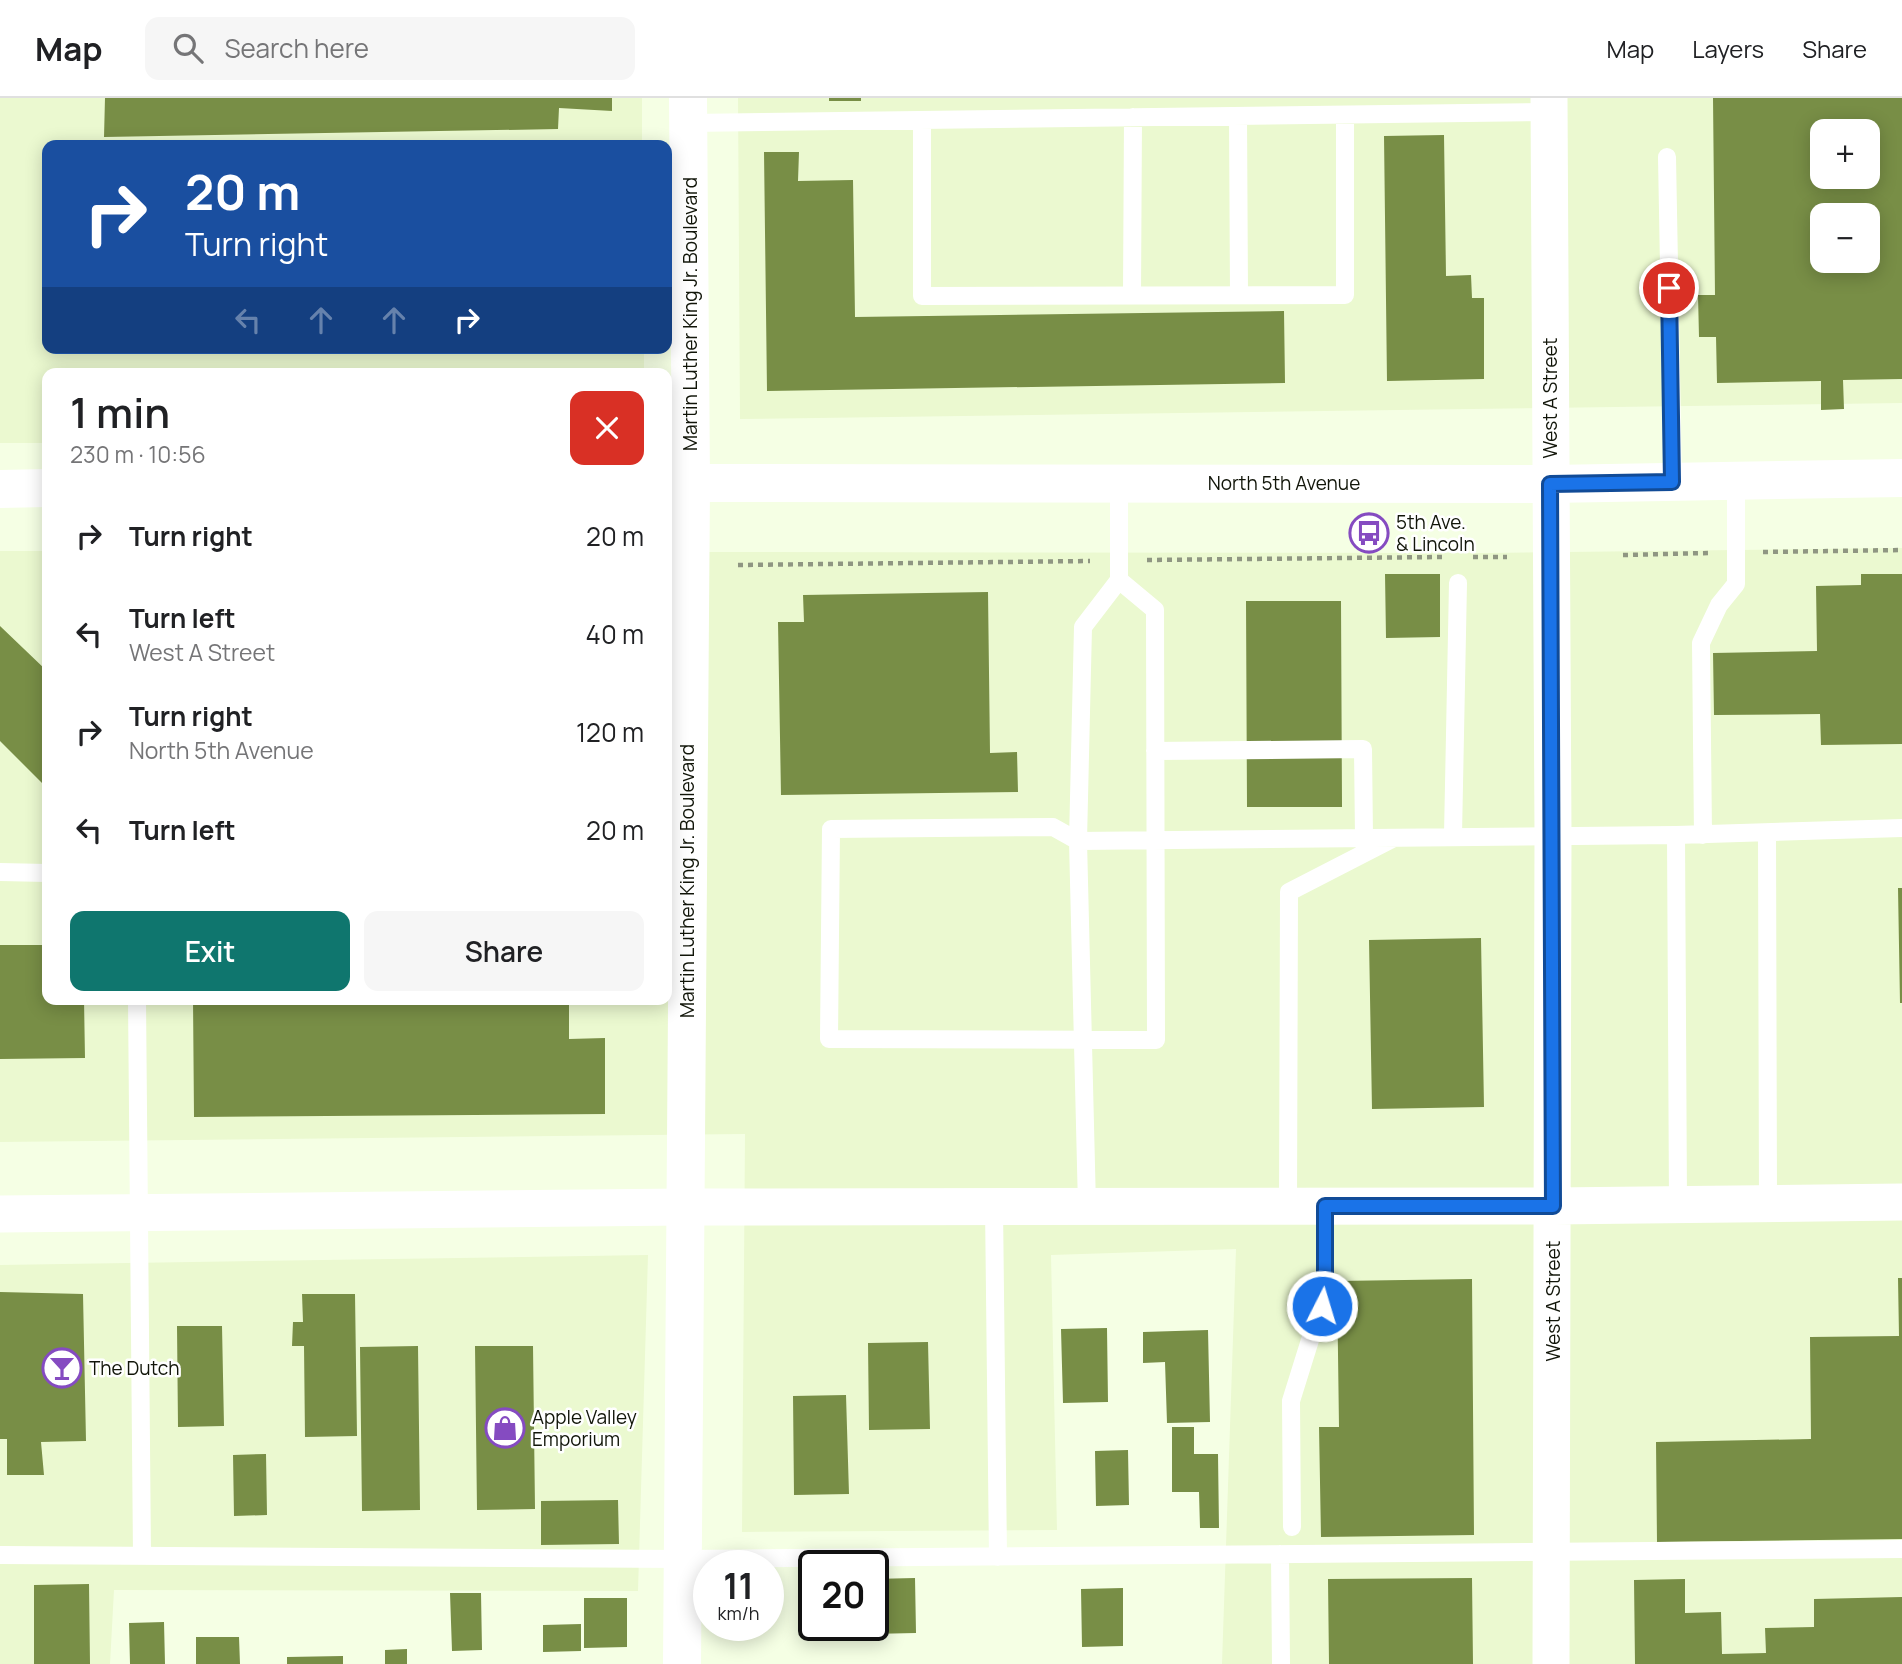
<!DOCTYPE html>
<html lang="en">
<head>
<meta charset="utf-8">
<style>
  :root { --surface:#fff; --page:#f6f6f6; --text:#202124; --muted:#757577; --line:#e0e0e0; --accent:#0f766e }
  body { margin:0; font-family:Manrope,sans-serif; background:var(--page); color:var(--text); height:100vh; display:flex; flex-direction:column; font-size:26px; white-space:nowrap }
  * { box-sizing:border-box; margin:0 }
  p { font-size:23px; color:var(--muted) }
  .icon { flex:none; width:38px; height:38px; fill:none; stroke:currentColor; stroke-width:2; stroke-linecap:round; stroke-linejoin:round }
  .map { position:relative; flex:1; overflow:hidden }
  .side { position:absolute; left:42px; top:270px; width:630px; height:637px; display:flex; flex-direction:column; background:var(--surface); border-radius:14px; box-shadow:0 4px 18px #0003 }
  .side>* { flex:none }
  .guide { position:absolute; left:42px; top:42px; width:630px; height:214px; border-radius:14px; box-shadow:0 4px 18px #0003; background:#1a4fa0; color:#fff; overflow:hidden }
  .buttons { position:absolute; left:1810px; top:21px; display:grid; gap:14px }
  .buttons a { display:grid; place-items:center; width:70px; height:70px; border-radius:14px; background:var(--surface); box-shadow:0 4px 18px #0003; font-size:35px }
  .speed { position:absolute; left:693px; top:1452px; display:flex; gap:14px; font-size:35px; font-weight:700; text-align:center }
  .speed>* { display:grid; place-content:center; width:91px; height:91px; border-radius:50%; background:var(--surface); box-shadow:0 4px 18px #0003; line-height:1 }
  .speed small { font-size:18px; font-weight:400 }
  .speed .limit { border:4px solid #111; border-radius:10px; background:#fff; color:#111 }
  .pin { position:absolute; display:grid; place-items:center; width:60px; height:60px; color:#fff; margin:-30px; border:4px solid #fff; border-radius:50%; box-shadow:0 2px 7px #0007 }
  .me { position:absolute; width:77px; margin:-38px; rotate:5deg; stroke-linejoin:round; filter:drop-shadow(0 0 5px #0008) }
  .turn { display:flex; align-items:center; gap:24px; height:147px; padding:0 28px; font-size:32px }
  .turn .icon { width:91px; height:91px; stroke-width:2.5 }
  .turn b { display:block; font-size:49px; line-height:60px }
  .lanes { display:flex; align-items:center; height:66px; padding:0 28px; background:#0003; justify-content:center; gap:35px; direction:ltr }
  .lanes .off { opacity:.35 }
  .round { display:grid; place-items:center; flex:none; width:74px; height:74px; border-radius:14px; background:var(--page) }
  .head { display:flex; align-items:center; justify-content:space-between; height:119px; padding:0 28px }
  h1 { font-size:42px; font-weight:600; line-height:52px }
  .primary-button { display:flex; gap:14px; margin-top:auto; padding:14px 28px }
  .primary-button a { flex:1; height:80px; border-radius:14px; background:var(--accent); color:#fff; font-size:28px; font-weight:600; line-height:80px; text-align:center }
  .primary-button a+a { background:var(--page); color:var(--text) }
  ul { padding:0; list-style:none }
  li { display:flex; align-items:center; gap:21px; height:98px; padding:0 28px }
  li div { flex:1 }
  li b { display:block; font-size:26px }
  li em { font-style:normal }
  header { display:flex; align-items:center; gap:42px; box-sizing:border-box; height:98px; padding:0 35px; background:var(--surface); border-bottom:2px solid var(--line) }
  header strong { font-size:33px }
  nav { display:flex; gap:38px; margin-inline-start:auto; font-size:24px }
  .search { width:490px; height:63px; background:var(--page); display:flex; align-items:center; gap:18px; box-sizing:border-box; padding:0 24px; border-radius:14px; color:var(--muted); font-size:26px }
  .map>svg:first-child { display:block }
  .built { fill:#ebf9d0; fill-rule:evenodd }
  .building { fill:#788e46; fill-rule:evenodd }
  .lines { fill:none; stroke-linecap:round; stroke-linejoin:round }
  .path { stroke:#8f9682; stroke-width:4.5; stroke-dasharray:5 5; stroke-linecap:butt }
  .service { stroke:#fff; stroke-width:18 }
  .minor { stroke:#fff; stroke-width:37 }
  .secondary { stroke:#fff; stroke-width:38 }
  .route-casing { stroke:#114b97; stroke-width:18 }
  .route { stroke:#1a73e8; stroke-width:12 }
  .labels { text-anchor:middle; dominant-baseline:central; stroke-width:5; stroke-linejoin:round; paint-order:stroke }
  .street-label { font-size:19px; fill:#111509; stroke:#fff }
  .poi-label { font-size:19px; fill:#111509; stroke:#fff; text-anchor:start }
</style>
</head>
<body>
<header>
<strong>Map</strong>
<div class="search"><svg class="icon" aria-label="search" viewBox="0 0 24 24"><circle cx="10" cy="10" r="6"/><path d="M15 15l6 6"/></svg>Search here</div>
<nav><a>Map</a><a>Layers</a><a>Share</a></nav>
</header>
<div class="map">
<svg width="1902" height="1566" viewBox="0 0 1902 1566">
  <rect width="100%" height="100%" fill="#f5ffe4"/>
  <path class="built" d="M0 0H642V47H47V250H644V275H47V345H0Z
    M738 0H1902V305L740 321ZM1822 33H1867V79H1822ZM1822 117H1867V163H1822Z
    M1902 450V1566H1222L1236 1151 1051 1157 1057 1432 742 1434 745 1036 0 1044V453H47V901H667V454L1490 455Z
    M648 1157 638 1493 114 1492 110 1566H0V1167Z"/>
  <path class="building" d="M105 0H612V13L559 10 558 31 104 39Z
    M829 0H861V3H829Z
    M1713 0H1902V281L1843 282 1844 311 1821 312V283L1717 285 1716 239H1699L1698 197H1715ZM1822 33H1867V79H1822ZM1822 117H1867V163H1822Z
    M1444 37 1446 178 1471 177 1472 200H1484V281L1387 283 1384 38Z
    M764 54H799L798 83 853 82 855 219 1284 213 1285 285 767 293Z
    M1385 476H1440V539L1386 540Z
    M1861 476H1902V646L1821 647 1820 616 1714 617 1713 555 1817 553 1816 488 1861 487Z
    M988 494 990 655 1017 654 1018 694 781 697 778 524H804L803 497Z
    M1246 503H1341L1342 709H1247Z
    M0 528 47 573V690L0 643Z
    M1898 790H1902V905H1900Z
    M1481 840 1484 1009 1372 1011 1369 842Z
    M0 847H47V901H84L85 960 0 961Z
    M193 901H569V941L605 940V1016L194 1019Z
    M1898 1180H1902V1441L1657 1444 1656 1344 1811 1341 1810 1239 1899 1238Z
    M1472 1181 1474 1437 1321 1439 1319 1329H1339L1337 1183Z
    M0 1194 83 1196 86 1343 41 1344 44 1377H7V1341H0Z
    M302 1196H355L357 1338 305 1339 304 1248H292L293 1224H303Z
    M177 1228H222L224 1328 178 1329Z
    M1107 1230 1108 1304 1063 1305 1061 1231Z
    M1208 1232 1210 1324 1167 1325 1165 1264 1143 1265V1234Z
    M928 1244 930 1331 869 1332 868 1245Z
    M418 1248 420 1412 362 1413 360 1249Z
    M475 1248H533L535 1411 477 1412Z
    M846 1297 849 1396 794 1397 793 1298Z
    M1172 1329H1194V1356H1218L1219 1430H1200L1199 1394H1172Z
    M1128 1352 1129 1407 1096 1408 1095 1353Z
    M266 1356 267 1417 234 1418 233 1357Z
    M618 1402 619 1446 541 1447V1403Z
    M915 1480 916 1535 870 1536V1528H873V1481Z
    M1472 1480 1473 1566H1329L1328 1481Z
    M1685 1481V1515L1721 1514 1722 1556 1766 1555 1765 1530 1814 1529V1501L1902 1499V1566H1635L1634 1482Z
    M89 1486 90 1566H34V1487Z
    M1123 1490V1548L1082 1549 1081 1491Z
    M450 1495H481L482 1552 452 1553Z
    M584 1500H627V1549L584 1550Z
    M164 1524 165 1566H130L129 1525Z
    M581 1526V1553L543 1554V1527Z
    M196 1539H239L240 1566H196Z
    M407 1551V1566H385V1552Z
    M343 1558V1566H287V1559Z"/>
  <g class="lines">
    <path class="path" d="M1763 454 1902 452
      M1623 457 1709 455
      M1473 459H1507
      M1147 462 1443 459
      M738 467 1090 463"/>
    <path class="service" d="M1238 18 1239 197
      M922 22V198L1345 197V17
      M688 25 1549 14
      M1667 59 1673 384
      M1132 197 1133 19
      M1119 385V482L1155 512 1156 942 829 941 831 731 1053 729 1078 743 1083 529 1119 482
      M1155 653 1363 651 1364 739
      M1767 735 1768 1105
      M1453 737 1458 485
      M1676 737 1678 1106
      M1703 737 1701 545 1719 507 1736 486V383
      M0 774 47 775
      M137 901 142 1458
      M994 1108 998 1459
      M1087 1108 1078 743 1676 737 1902 730
      M1288 1108 1289 794 1392 741
      M1292 1429 1291 1303 1325 1194V1108
      M1280 1456 1281 1566
      M0 1457 683 1461 1902 1451"/>
    <path class="minor" d="M1549 0 1553 736 1551 1566
      M0 1116 684 1109 1553 1108 1902 1104"/>
    <path class="secondary" d="M667 385 1550 386 1902 380
      M0 391 47 390
      M682 1566 691 385 688 0"/>
  </g>
  <g class="lines">
    <g class="route-casing">
      <path id="route" d="M1322 1208 1325 1194V1108H1553L1550 386 1672 384 1669 190"/>
    </g>
    <use href="#route" class="route"/>
  </g>
  <defs>
    <g id="bus-ring" transform="scale(2.0125)"><circle r="9.5" fill="#fff" stroke="#854bc1" stroke-width="1.5"/><path d="M-5-6H5V4H4V6H2V4H-2V6H-4V4H-5ZM-3.5-4V0h7V-4ZM-3.5 1.2v1.5H-2V1.2ZM2 1.2v1.5H3.5V1.2Z" fill="#854bc1"/></g>
    <g id="bar-ring" transform="scale(2.0125)"><circle r="9.5" fill="#fff" stroke="#854bc1" stroke-width="1.5"/><path d="M-6-5H6L.8 .8V4.5H3.5V6h-7V4.5H-.8V.8Z" fill="#854bc1"/></g>
    <g id="shop-ring" transform="scale(2.0125)"><circle r="9.5" fill="#fff" stroke="#854bc1" stroke-width="1.5"/><path d="M-5-2.5h2.3a2.7 3.5 0 0 1 5.4 0H5L5.5 6h-11ZM-1.5-2.5h3a1.5 2.3 0 0 0-3 0Z" fill="#854bc1"/></g>
  </defs>
  <g fill-rule="evenodd">
    <use href="#bus-ring" x="1369" y="435"/>
    <use href="#bar-ring" x="62" y="1270"/>
    <use href="#shop-ring" x="505" y="1330"/>
  </g>
  <g class="labels">
    <g class="street-label">
      <text transform="translate(690 216) rotate(-90)">Martin Luther King Jr. Boulevard</text>
      <text transform="translate(1550 300) rotate(-90)">West A Street</text>
      <text x="1284" y="385">North 5th Avenue</text>
      <text transform="translate(687 783) rotate(-90)">Martin Luther King Jr. Boulevard</text>
      <text transform="translate(1553 1203) rotate(-90)">West A Street</text>
    </g>
    <g class="poi-label">
      <text x="1396" y="424">5th Ave.<tspan x="1396" dy="22">&amp; Lincoln</tspan></text>
      <text x="89" y="1270">The Dutch</text>
      <text x="532" y="1319">Apple Valley<tspan x="532" dy="22">Emporium</tspan></text>
    </g>
  </g>
</svg>
<div class="buttons">
<a>+</a>
<a>−</a>
</div>
<div class="speed"><div>11<small>km/h</small></div><div class="limit">20</div></div>
<div class="pin" style="left:1669px;top:190px;background:#d93025"><svg class="icon" aria-label="arrive" viewBox="0 0 24 24"><path d="M6 21V4h12l-3 4 3 4H6"/></svg></div>
<svg class="me" style="left:1322px;top:1208px" viewBox="-20 -20 40 40"><circle r="17" fill="#1a73e8" stroke="#fff" stroke-width="3"/><path d="M0-11L8 9 0 5-8 9z" fill="#fff"/></svg>
<div class="guide">
<div class="turn"><svg class="icon" aria-label="right" viewBox="0 0 24 24"><path d="M7 20v-9h11M14 6l5 5-5 5"/></svg><div><b>20 m</b>Turn right</div></div>
<div class="lanes"><svg class="icon off" aria-label="left" viewBox="0 0 24 24"><path d="M17 20v-9H6M10 6l-5 5 5 5"/></svg><svg class="icon off" aria-label="ahead" viewBox="0 0 24 24"><path d="M12 20V5M6 11l6-6 6 6"/></svg><svg class="icon off" aria-label="ahead" viewBox="0 0 24 24"><path d="M12 20V5M6 11l6-6 6 6"/></svg><svg class="icon" aria-label="right" viewBox="0 0 24 24"><path d="M7 20v-9h11M14 6l5 5-5 5"/></svg></div>
</div>
<section class="side">
<div class="head"><div><h1>1 min</h1><p>230 m · 10:56</p></div><a class="round" style="background:#d93025;color:#fff"><svg class="icon" aria-label="close" viewBox="0 0 24 24"><path d="M6 6l12 12M18 6L6 18"/></svg></a></div>
<ul>
<li><svg class="icon" aria-label="right" viewBox="0 0 24 24"><path d="M7 20v-9h11M14 6l5 5-5 5"/></svg><div><b>Turn right</b></div><em>20 m</em></li>
<li><svg class="icon" aria-label="left" viewBox="0 0 24 24"><path d="M17 20v-9H6M10 6l-5 5 5 5"/></svg><div><b>Turn left</b><p>West A Street</p></div><em>40 m</em></li>
<li><svg class="icon" aria-label="right" viewBox="0 0 24 24"><path d="M7 20v-9h11M14 6l5 5-5 5"/></svg><div><b>Turn right</b><p>North 5th Avenue</p></div><em>120 m</em></li>
<li><svg class="icon" aria-label="left" viewBox="0 0 24 24"><path d="M17 20v-9H6M10 6l-5 5 5 5"/></svg><div><b>Turn left</b></div><em>20 m</em></li>
</ul>
<div class="primary-button"><a>Exit</a><a>Share</a></div>
</section>
</div>
</body>
</html>
